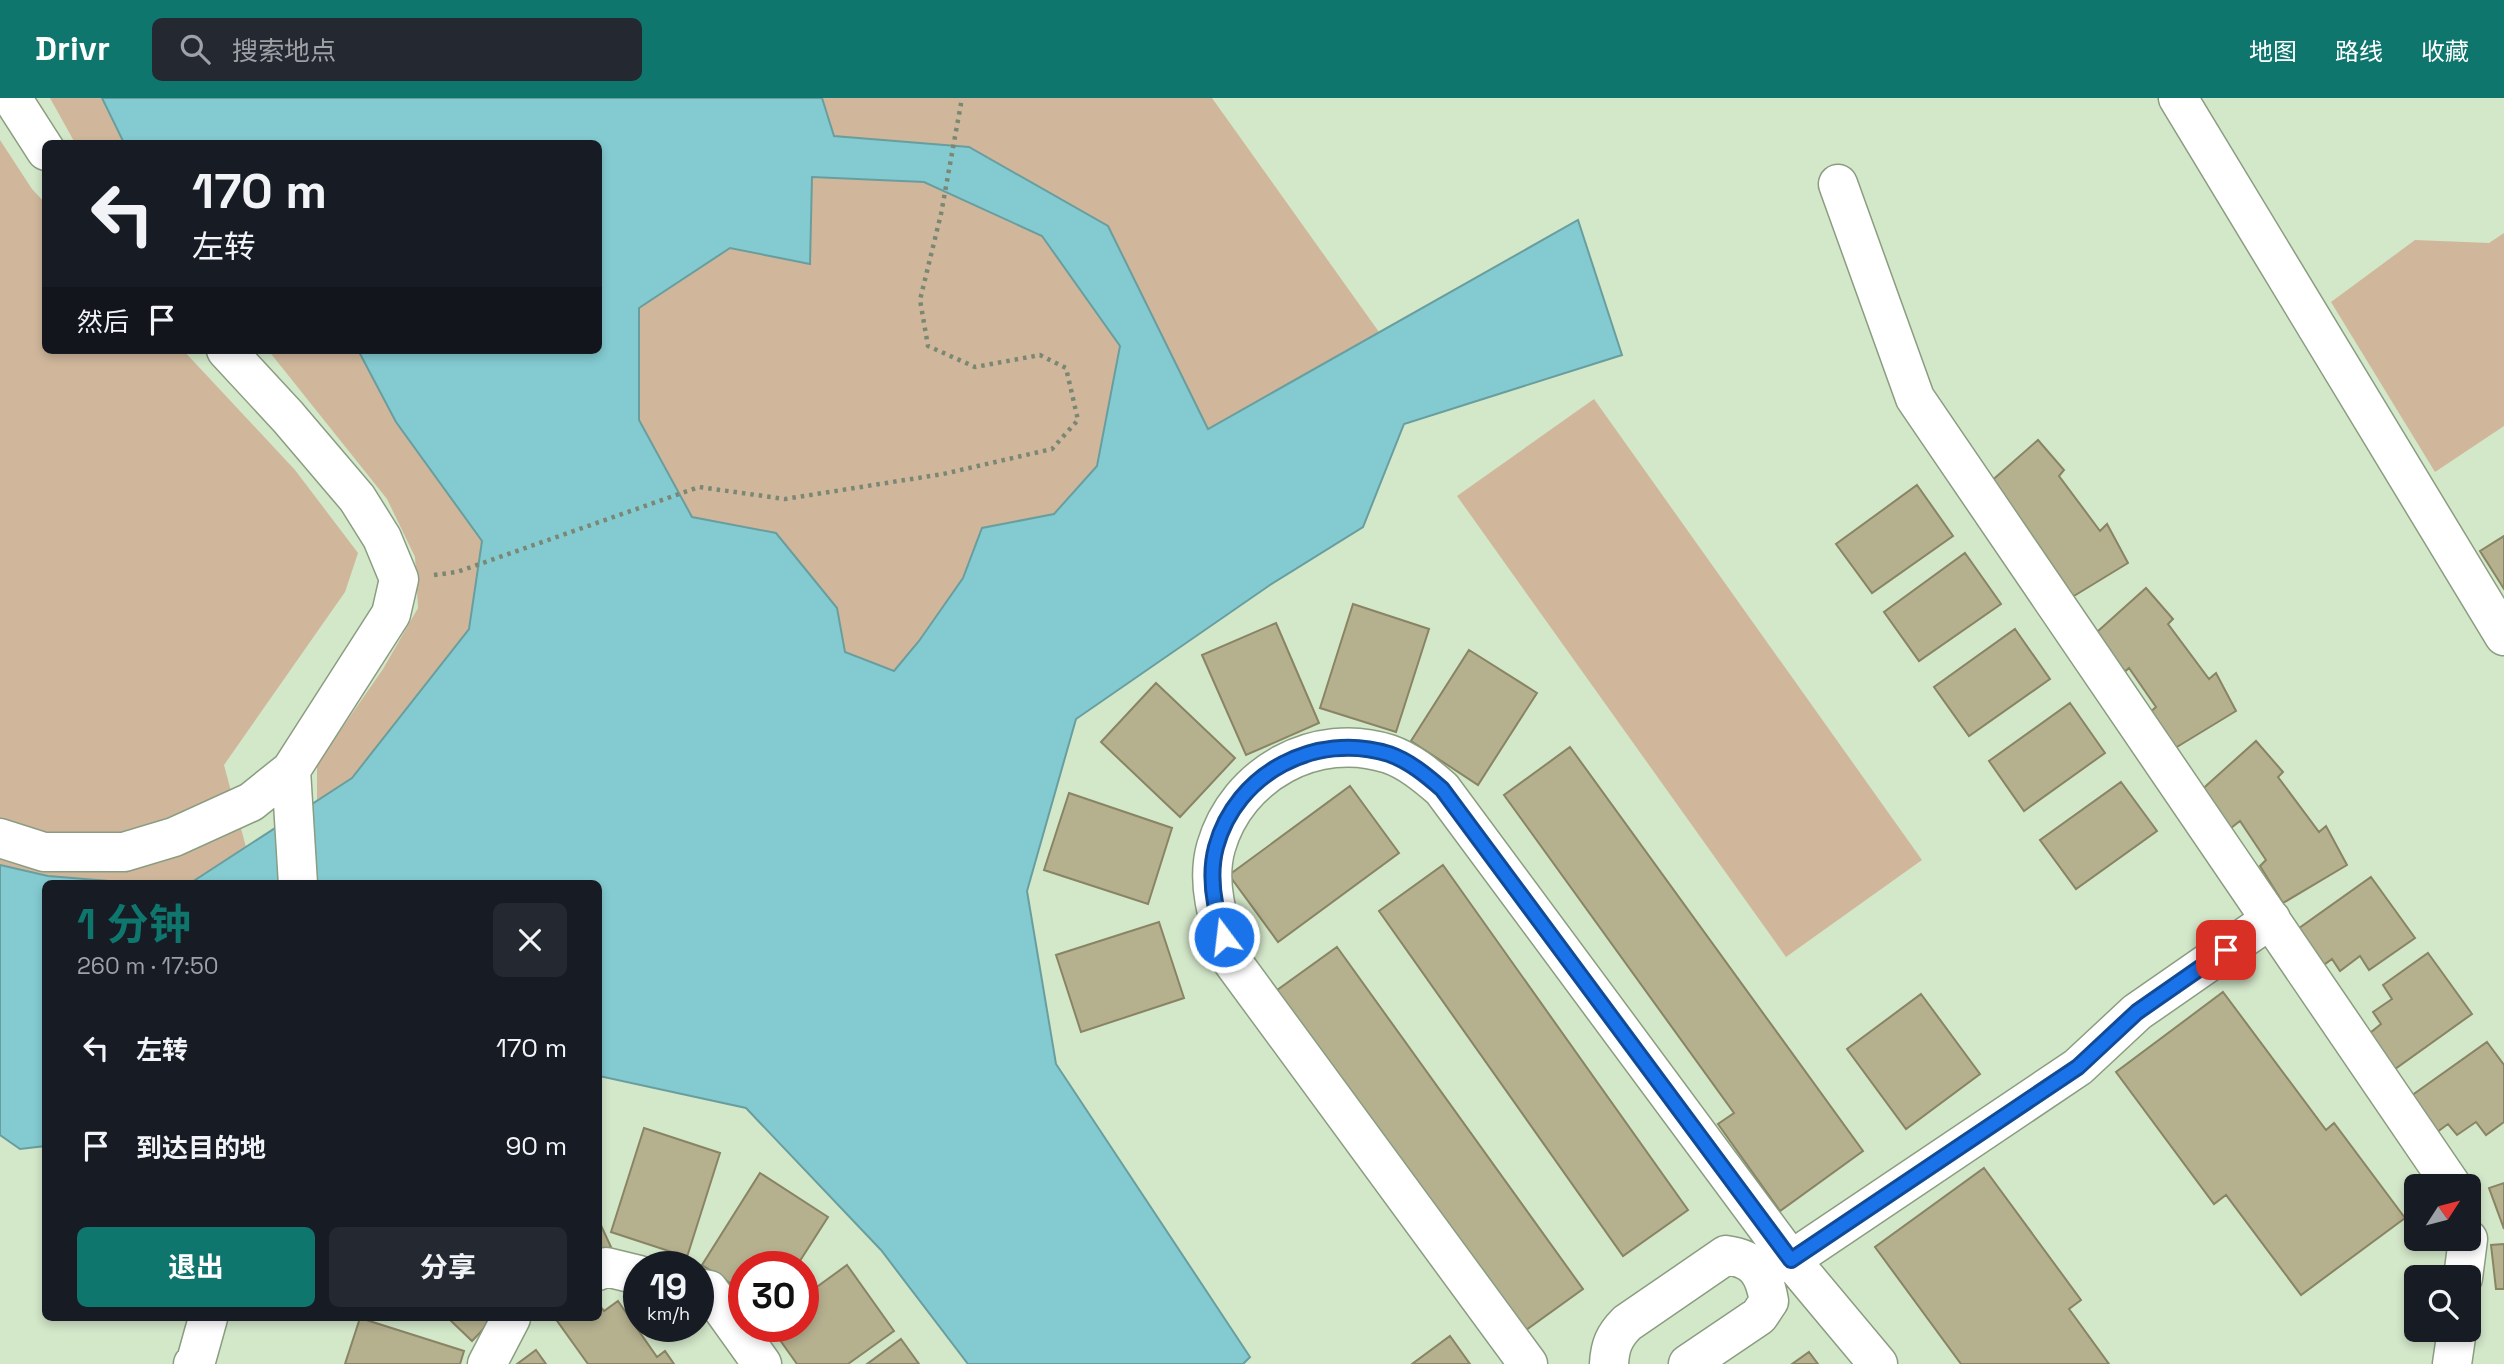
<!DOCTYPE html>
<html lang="zh">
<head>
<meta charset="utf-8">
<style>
  :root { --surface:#171b24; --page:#242831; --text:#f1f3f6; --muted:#9ea1a6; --accent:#0f766e }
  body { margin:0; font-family:"Space Grotesk","Noto Sans SC",sans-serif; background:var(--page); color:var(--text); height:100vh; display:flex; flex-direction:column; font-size:26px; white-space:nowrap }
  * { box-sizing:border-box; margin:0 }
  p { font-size:23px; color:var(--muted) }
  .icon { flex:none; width:38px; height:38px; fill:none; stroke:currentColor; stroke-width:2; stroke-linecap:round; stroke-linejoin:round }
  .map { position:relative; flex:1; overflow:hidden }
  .details { position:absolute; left:42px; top:782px; width:560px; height:441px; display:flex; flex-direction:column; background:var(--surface); border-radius:10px; box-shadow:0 4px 10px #0003 }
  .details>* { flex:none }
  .banner { position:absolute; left:42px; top:42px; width:560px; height:214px; border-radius:10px; box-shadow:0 4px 10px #0003; background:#171b24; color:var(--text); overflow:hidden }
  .needle { width:46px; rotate:54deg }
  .controls { position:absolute; left:2404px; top:1076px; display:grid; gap:14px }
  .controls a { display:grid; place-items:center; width:77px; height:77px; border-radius:10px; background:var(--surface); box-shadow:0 4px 10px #0003; font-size:35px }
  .speed { position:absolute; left:623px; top:1153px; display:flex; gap:14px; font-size:35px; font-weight:700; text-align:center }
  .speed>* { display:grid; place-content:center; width:91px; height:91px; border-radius:50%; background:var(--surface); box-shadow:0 4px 10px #0003; line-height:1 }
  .speed small { font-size:18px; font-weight:400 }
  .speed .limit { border:10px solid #d22; background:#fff; color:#111 }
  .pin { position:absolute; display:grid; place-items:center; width:60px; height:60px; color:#fff; margin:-30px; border-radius:14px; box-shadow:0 4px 10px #0006 }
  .me { position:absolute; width:77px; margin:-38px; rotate:345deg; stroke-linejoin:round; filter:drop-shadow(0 0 5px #0008) }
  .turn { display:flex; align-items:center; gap:24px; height:147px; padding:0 35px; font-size:32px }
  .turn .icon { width:91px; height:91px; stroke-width:2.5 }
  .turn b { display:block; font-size:49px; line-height:60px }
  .then { display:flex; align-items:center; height:66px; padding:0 35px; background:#0003; gap:14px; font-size:26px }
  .round { display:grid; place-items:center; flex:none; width:74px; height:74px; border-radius:10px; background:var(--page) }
  .headline { display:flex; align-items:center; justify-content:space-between; height:119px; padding:0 35px }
  h1 { font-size:42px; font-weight:700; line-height:52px; color:var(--accent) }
  .cta { display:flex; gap:14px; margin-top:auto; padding:14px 35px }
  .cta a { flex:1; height:80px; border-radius:10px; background:var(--accent); color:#fff; font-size:28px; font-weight:700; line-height:80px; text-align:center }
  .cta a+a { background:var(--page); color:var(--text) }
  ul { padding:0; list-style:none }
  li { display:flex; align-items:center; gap:21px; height:98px; padding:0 35px }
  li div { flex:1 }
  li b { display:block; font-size:26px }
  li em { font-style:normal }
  header { display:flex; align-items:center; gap:42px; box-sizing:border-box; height:98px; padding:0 35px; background:var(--accent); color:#fff }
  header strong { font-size:33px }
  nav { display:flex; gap:38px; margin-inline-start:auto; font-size:24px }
  .search { width:490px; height:63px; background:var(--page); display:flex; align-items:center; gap:18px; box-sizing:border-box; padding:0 24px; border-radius:10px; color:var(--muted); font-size:26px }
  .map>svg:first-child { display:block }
  .green { fill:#d0b79c }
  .water { fill:#83cbd1; stroke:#699e9e; stroke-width:2; fill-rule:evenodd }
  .building { fill:#b5b18f; stroke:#888464; stroke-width:2 }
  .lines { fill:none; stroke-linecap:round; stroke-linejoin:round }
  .minor-casing { stroke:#8a9d81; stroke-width:41 }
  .path { stroke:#7a8773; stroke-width:4.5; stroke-dasharray:3.5 5; stroke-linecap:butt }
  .minor { stroke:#fff; stroke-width:38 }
  .route-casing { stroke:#114b97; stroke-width:18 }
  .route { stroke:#1a73e8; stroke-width:12 }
</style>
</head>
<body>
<header>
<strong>Drivr</strong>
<div class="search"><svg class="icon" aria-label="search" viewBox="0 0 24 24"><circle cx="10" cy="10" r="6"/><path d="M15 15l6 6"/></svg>搜索地点</div>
<nav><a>地图</a><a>路线</a><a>收藏</a></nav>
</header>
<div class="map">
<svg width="2504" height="1266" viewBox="0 0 2504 1266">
  <rect width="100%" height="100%" fill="#d3e7c9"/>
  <path class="green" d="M50 0H102L124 45H75Z
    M822 0H1212L1379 234 1208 331 1108 128 969 49 834 38Z
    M0 42 32 91 45 105 46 252H183L295 372 358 455 345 494 224 667 246 749 189 786H146L48 778 0 767Z
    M811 79 924 84 1042 137 1120 247 1097 368 1053 417 982 430 963 480 919 543 895 573 845 554 837 510 776 435 692 419 639 322V210L730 150 810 166Z
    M2504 135V328L2435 374 2331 204 2415 142 2489 145Z
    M268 252H358L396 324 482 443 469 531 352 681 317 703V666L383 571 418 510 415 459 387 401Z
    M1594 301 1922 762 1786 859 1457 398Z"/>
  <path class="water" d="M102 0H822L834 38 969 49 1108 128 1208 331 1578 122 1622 257 1404 326 1363 429 1270 487 1076 621 1027 793 1056 966 1250 1259 1243 1266H968L881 1152 746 1010 599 978 598 786H189L352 680 469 531 482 443 396 324 358 252H598V46L124 45ZM812 79 924 84 1042 138 1120 248 1097 368 1054 416 982 430 963 480 919 543 894 573 845 554 837 510 776 435 692 419 639 322V210L730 150 810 166Z
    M0 767 48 778 146 786H46L45 1048 20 1051 0 1037Z"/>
  <path class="building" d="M2038 342 2064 372 2059 378 2100 433 2107 426 2128 465 2064 504 1979 394Z
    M1917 387 1953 438 1872 495 1836 446Z
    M2504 438V491L2480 453Z
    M1965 455 2001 506 1919 563 1884 514Z
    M2146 490 2173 521 2168 526 2209 581 2216 575 2236 613 2172 652 2149 615 2156 609 2129 570 2121 577 2088 542Z
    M1353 506 1429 531 1396 634 1320 610Z
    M1276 525 1319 625 1246 657 1202 557Z
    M2015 531 2050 581 1969 638 1934 589Z
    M1469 552 1537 595 1478 687 1411 643Z
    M1156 585 1235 660 1180 719 1101 644Z
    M2070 605 2105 655 2024 713 1989 663Z
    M2256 643 2283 674 2278 679 2319 734 2326 728 2347 767 2283 805 2260 768 2266 762 2240 723 2231 730 2198 695Z
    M1570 649 1863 1053 1780 1113 1718 1026 1734 1015 1504 697Z
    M2121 684 2157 733 2076 791 2040 742Z
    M1350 688 1399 755 1278 844 1229 777Z
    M1069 695 1172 730 1148 806 1044 772Z
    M1443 767 1688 1112 1623 1158 1379 813Z
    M2371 779 2415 840 2369 872 2360 858 2340 873 2332 861 2321 869 2295 833Z
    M1159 824 1184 900 1081 934 1056 857Z
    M1337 849 1583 1191 1519 1237 1273 895Z
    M2428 855 2472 916 2395 971 2370 935 2381 926 2373 914 2392 901 2383 887Z
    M2223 894 2326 1032 2334 1025 2405 1120 2301 1197 2226 1097 2214 1106 2116 974Z
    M1921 896 1980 976 1906 1031 1847 951Z
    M2487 944 2504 967V1024L2486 1037 2476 1024 2457 1037 2448 1026 2437 1034 2411 998Z
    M644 1030 720 1055 687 1159 611 1134Z
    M1984 1070 2081 1202 2069 1211 2109 1266H1961L1875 1149Z
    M760 1075 828 1119 796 1169H744V1194L702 1167Z
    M2504 1085V1131L2489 1090Z
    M598 1121 611 1149 598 1154Z
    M2504 1146V1191H2496L2491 1147Z
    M847 1167 894 1233 848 1266H797L770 1228H803V1199Z
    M618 1203 657 1259 665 1253 674 1266H588L555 1220H598V1205L604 1213Z
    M360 1220 464 1253 460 1266H345Z
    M448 1220H494L472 1243Z
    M1450 1238 1470 1266H1412Z
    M901 1241 919 1266H867Z
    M536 1252 546 1266H517Z
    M1809 1254 1818 1266H1792Z"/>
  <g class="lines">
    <g class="minor-casing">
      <path id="minor" d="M12 0 46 53
        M2178 0 2504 538
        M1838 86 1915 300 2452 1088
        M226 252 288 319 357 400 382 440 399 481 391 516 291 672 298 786
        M0 740 44 754H124L174 739 251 704 291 672
        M1757 1170 1791 1162 2078 969 2137 914 2271 821
        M598 1173 606 1169 639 1177
        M2463 1180 2468 1141
        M698 1190 709 1192 762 1266
        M193 1266 196 1263 208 1220
        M487 1266 511 1220
        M1528 1266 1232 863C1220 827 1205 788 1216 749 1237 676 1316 632 1389 656 1409 663 1426 677 1442 691L1791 1162 1878 1266
        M1609 1266C1610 1248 1614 1238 1627 1225L1726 1157C1756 1161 1764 1175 1769 1203L1759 1218 1688 1266
        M2452 1266 2457 1232"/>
    </g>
    <path class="path" d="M434 477 457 474 699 389 785 401 943 376 1052 351 1078 322 1066 270 1040 257 975 269 928 248 920 202 941 116 962 0"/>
    <use href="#minor" class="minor"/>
  </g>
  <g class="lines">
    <g class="route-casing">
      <path id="route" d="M1224 839C1214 810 1208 779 1216 749 1236 675 1316 633 1389 656 1409 663 1426 677 1442 691L1791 1162 2078 969 2137 914 2226 852"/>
    </g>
    <use href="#route" class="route"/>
  </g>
</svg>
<div class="controls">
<a><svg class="needle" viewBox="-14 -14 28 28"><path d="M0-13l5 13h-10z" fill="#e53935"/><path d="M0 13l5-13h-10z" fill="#9ea1a6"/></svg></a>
<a><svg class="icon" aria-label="search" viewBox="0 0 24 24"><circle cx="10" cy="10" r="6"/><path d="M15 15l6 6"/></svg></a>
</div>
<div class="speed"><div>19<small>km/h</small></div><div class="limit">30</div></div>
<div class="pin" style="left:2226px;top:852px;background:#d93025"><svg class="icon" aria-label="arrive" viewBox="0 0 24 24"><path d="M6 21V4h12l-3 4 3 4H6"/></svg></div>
<svg class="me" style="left:1224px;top:839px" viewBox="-20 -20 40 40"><circle r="17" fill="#1a73e8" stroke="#fff" stroke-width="3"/><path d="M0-11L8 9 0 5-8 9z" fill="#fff"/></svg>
<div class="banner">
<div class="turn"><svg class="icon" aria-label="left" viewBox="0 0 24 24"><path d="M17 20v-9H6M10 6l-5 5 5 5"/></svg><div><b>170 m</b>左转</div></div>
<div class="then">然后<svg class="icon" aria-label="arrive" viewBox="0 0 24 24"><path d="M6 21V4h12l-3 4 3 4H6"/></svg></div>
</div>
<section class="details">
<div class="headline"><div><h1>1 分钟</h1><p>260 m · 17:50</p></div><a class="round"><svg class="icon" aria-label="close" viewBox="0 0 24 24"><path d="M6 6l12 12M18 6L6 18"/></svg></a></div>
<ul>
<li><svg class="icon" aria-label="left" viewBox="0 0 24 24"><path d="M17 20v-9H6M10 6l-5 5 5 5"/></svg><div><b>左转</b></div><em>170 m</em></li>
<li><svg class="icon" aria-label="arrive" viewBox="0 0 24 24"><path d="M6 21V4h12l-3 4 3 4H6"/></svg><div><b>到达目的地</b></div><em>90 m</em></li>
</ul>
<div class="cta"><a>退出</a><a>分享</a></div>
</section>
</div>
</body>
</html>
